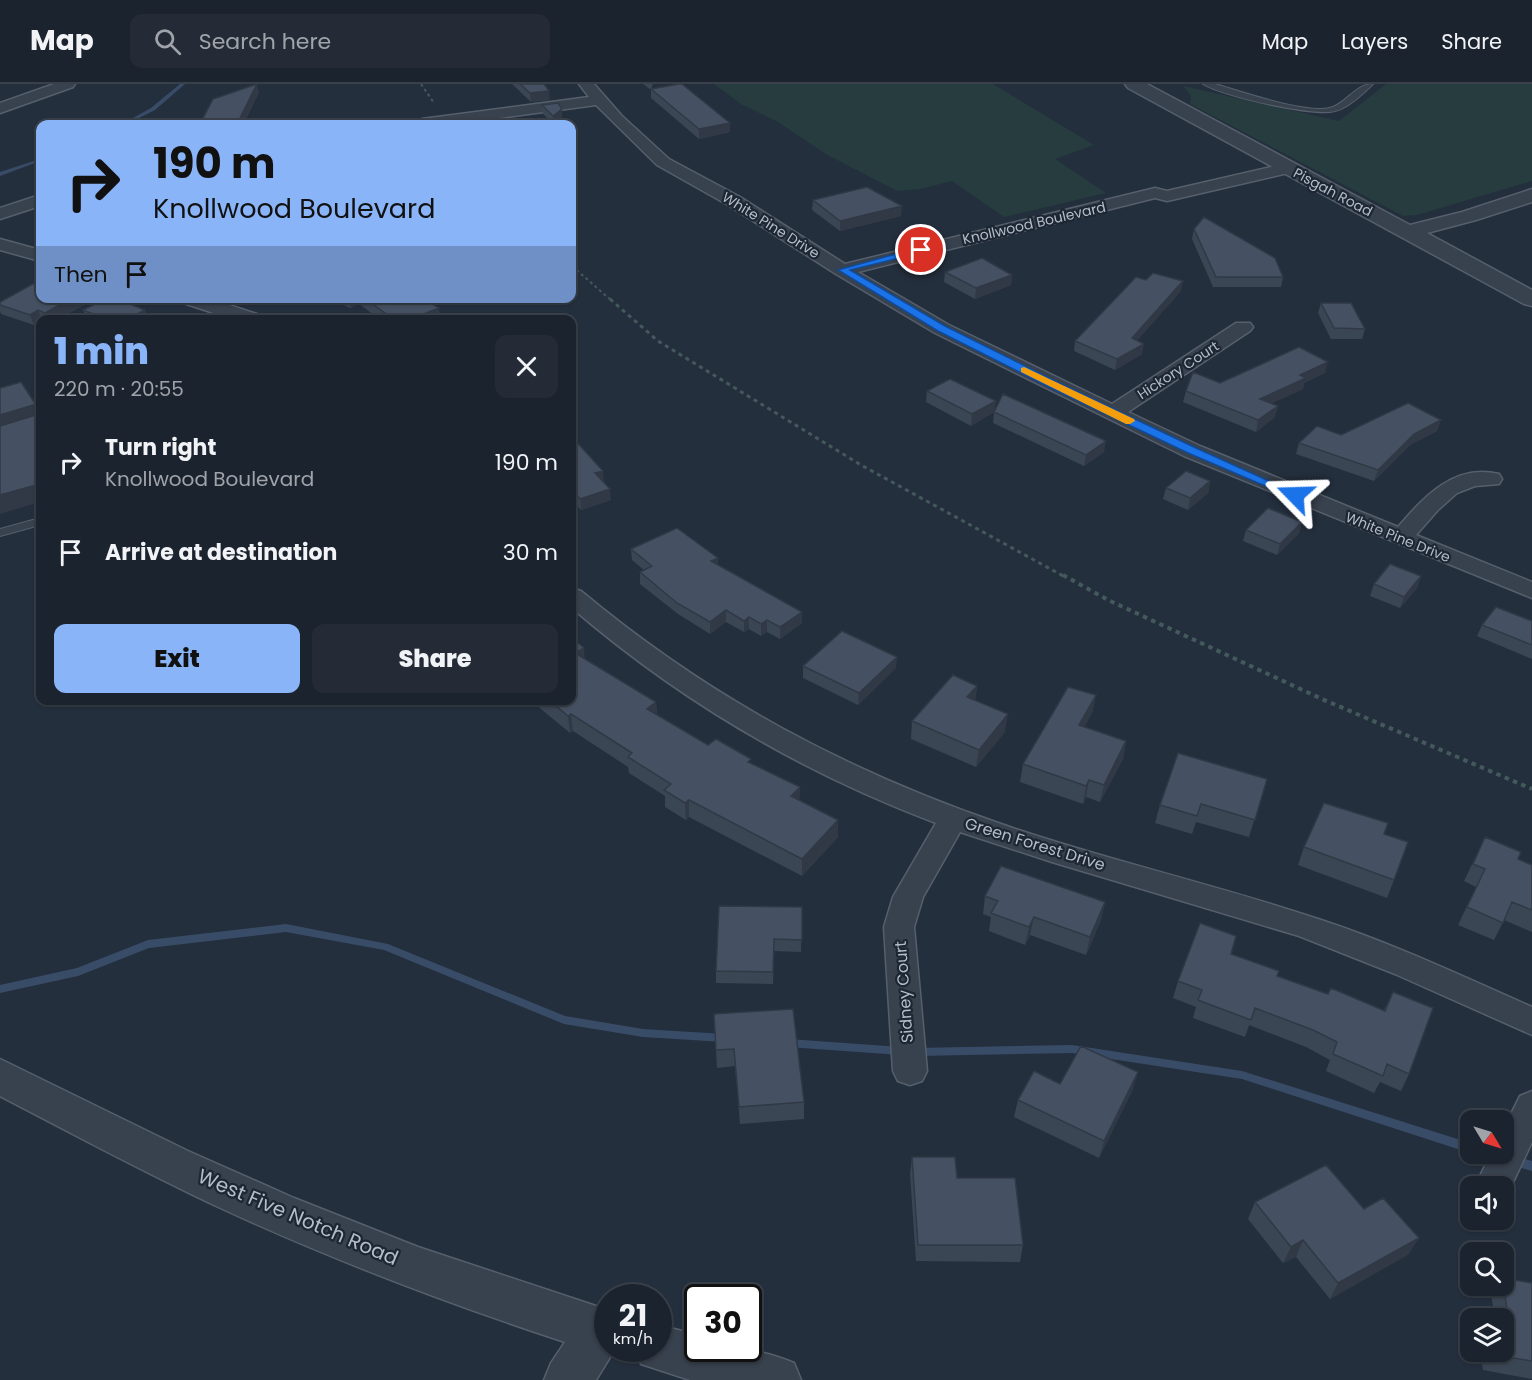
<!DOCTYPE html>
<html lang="en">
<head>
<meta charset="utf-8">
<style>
  :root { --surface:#1b232e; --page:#242b36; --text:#f1f3f6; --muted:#a0a4aa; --line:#39404a; --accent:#8ab4f8 }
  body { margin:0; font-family:Poppins,sans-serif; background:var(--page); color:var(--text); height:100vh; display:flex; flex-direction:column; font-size:22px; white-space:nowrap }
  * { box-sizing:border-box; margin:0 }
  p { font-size:20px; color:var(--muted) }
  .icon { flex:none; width:33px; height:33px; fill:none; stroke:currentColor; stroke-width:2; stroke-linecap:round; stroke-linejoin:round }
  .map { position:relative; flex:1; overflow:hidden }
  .panel { position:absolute; left:36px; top:231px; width:540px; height:390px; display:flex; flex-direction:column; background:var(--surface); border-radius:12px; box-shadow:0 2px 4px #0004,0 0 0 2px var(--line) }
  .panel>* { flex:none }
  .top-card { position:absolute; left:36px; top:36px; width:540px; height:183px; border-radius:12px; box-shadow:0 2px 4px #0004,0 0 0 2px var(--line); background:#8ab4f8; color:#111; overflow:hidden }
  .needle { width:39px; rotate:128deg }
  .controls { position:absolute; left:1460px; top:1026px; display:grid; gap:12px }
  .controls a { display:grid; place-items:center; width:54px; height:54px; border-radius:12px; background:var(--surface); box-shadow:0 2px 4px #0004,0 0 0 2px var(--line); font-size:30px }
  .speed { position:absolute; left:594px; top:1200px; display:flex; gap:12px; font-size:30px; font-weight:700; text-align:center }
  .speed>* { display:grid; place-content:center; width:78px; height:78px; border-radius:50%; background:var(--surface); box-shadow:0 2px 4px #0004,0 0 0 2px var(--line); line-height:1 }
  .speed small { font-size:15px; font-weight:400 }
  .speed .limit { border:3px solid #111; border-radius:9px; background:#fff; color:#111 }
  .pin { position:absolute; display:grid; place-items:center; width:51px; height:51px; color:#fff; margin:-26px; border:3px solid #fff; border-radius:50%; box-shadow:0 2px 6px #0007 }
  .me { position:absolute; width:66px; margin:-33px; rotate:292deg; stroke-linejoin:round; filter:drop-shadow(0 0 4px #0008) }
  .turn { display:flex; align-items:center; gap:21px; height:126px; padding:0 18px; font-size:27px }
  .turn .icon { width:78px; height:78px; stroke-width:2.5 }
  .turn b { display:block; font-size:42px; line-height:51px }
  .then { display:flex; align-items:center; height:57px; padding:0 18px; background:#0003; gap:12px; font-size:22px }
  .round { display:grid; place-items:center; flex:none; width:63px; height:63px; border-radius:12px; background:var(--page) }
  .headline { display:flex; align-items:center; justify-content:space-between; height:102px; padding:0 18px }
  h1 { font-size:36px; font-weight:800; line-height:45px; color:var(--accent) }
  .button { display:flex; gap:12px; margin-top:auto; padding:12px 18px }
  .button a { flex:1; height:69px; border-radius:12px; background:var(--accent); color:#111; font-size:24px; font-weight:800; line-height:69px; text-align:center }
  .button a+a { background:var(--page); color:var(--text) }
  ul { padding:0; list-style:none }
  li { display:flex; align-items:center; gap:18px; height:90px; padding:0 18px }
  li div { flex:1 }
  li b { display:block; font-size:22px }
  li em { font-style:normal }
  header { display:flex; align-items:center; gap:36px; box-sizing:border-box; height:84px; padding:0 30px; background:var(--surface); border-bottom:2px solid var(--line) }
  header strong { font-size:28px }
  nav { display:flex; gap:33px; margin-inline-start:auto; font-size:21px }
  .search { width:420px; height:54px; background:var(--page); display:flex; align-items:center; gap:15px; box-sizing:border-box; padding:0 21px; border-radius:12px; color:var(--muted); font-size:22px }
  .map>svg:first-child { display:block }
  .green { fill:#263c3f }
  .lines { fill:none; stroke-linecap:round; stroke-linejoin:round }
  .stream { fill:#394c67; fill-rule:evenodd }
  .service-casing { stroke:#565f6c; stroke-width:2 }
  .minor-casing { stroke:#565f6c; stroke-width:3 }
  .tertiary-casing { stroke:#565f6c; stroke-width:3 }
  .path-far2 { stroke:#44595c; stroke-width:2; stroke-dasharray:3 3; stroke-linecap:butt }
  .path-far1 { stroke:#44595c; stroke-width:3; stroke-dasharray:4 4; stroke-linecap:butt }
  .path { stroke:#44595c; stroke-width:4; stroke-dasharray:4.5 4.5; stroke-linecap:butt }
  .service { fill:#38414e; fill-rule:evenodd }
  .minor { fill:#38414e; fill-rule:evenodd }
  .tertiary { fill:#38414e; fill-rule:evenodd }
  .wall { fill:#3b4654 }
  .shaded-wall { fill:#303945 }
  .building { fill:#455162; stroke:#303945; stroke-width:1.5 }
  .route { fill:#1a73e8; stroke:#114b97; stroke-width:1.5 }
  .slow { fill:#f59e0b }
  .labels { text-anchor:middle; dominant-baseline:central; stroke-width:4.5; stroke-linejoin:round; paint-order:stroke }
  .far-street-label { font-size:14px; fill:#b4bcc9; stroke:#1d2633 }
  .street-label { font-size:16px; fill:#b4bcc9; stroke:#1d2633 }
  .near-street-label { font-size:20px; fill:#b4bcc9; stroke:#1d2633 }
</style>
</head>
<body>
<header>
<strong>Map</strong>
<div class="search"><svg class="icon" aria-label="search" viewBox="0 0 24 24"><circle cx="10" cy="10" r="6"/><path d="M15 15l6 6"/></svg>Search here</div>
<nav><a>Map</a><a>Layers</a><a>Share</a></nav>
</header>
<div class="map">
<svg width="1532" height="1296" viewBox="0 0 1532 1296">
  <rect width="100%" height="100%" fill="#242f3e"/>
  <path class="green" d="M714 0H993L1094 61 1055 75 1106 109 1004 133 952 97 920 105 897 107 824 69 778 38 741 20Z
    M1386 0H1532V97L1417 131 1403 132 1190 20 1191 12 1183 2 1339 37Z"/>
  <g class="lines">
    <path class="stream" d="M180 0H185L155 26 127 40H122L151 24Z
      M40 75V77L0 92V88Z
      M286 840 388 860 565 932 643 945 724 950 728 951 729 954 728 957 724 958 643 953 564 940 384 866 286 848 149 864 78 892 0 909V901L77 884 148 856Z
      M788 955 901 963 905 964 906 967 905 970 901 971 788 963 784 962 783 959 784 956Z
      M1072 961 1242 987 1470 1059V1069L1242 995 1072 969 916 972 912 971 911 968 912 965 916 964Z
      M1503 1069 1532 1077V1087L1488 1075 1484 1073 1483 1070Z"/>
    <g class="service-casing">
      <path id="service" d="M1203 0H1215C1240 7 1310 32 1333 23 1348 17 1356 0 1373 0 1363 10 1348 24 1335 27 1314 33 1222 12 1203 0Z
        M40 434V441L0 452V445Z"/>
    </g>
    <g class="minor-casing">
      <path id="minor" d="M54 0H75L73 3 0 29V19Z
        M579 0H594L622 32 669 75 740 113 845 180 1155 104 1167 107 1288 79 1294 81 1296 84 1294 87 1288 89 1167 117 1155 114 858 188 949 241 1112 320 1236 239H1250L1253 243 1250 247 1128 328 1200 362 1398 443C1424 413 1454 379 1499 390L1502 395 1499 400 1475 402 1457 409 1438 426 1416 451 1532 498V514L1184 372 935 249 836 190 728 121 657 81 596 21 453 40H414L422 35 589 13Z
        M40 111V122L0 135V124Z
        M0 155 40 166V177L0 166Z
        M178 214H208L263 232 265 236H235L180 218Z
        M572 504 581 507C708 613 844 686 1001 740 1105 776 1214 800 1318 835 1392 859 1462 892 1532 923V951L1395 890 1299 852 1052 778 960 748 923 813 914 843 927 987 922 997 910 1001 898 997 893 987 884 843 893 813 936 739C803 689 679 616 572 524Z
        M1532 1007V1058L1506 1113 1503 1114V1102H1475L1491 1070H1503V1046L1520 1012Z"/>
    </g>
    <g class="tertiary-casing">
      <path id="tertiary" d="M1125 0H1147L1410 141 1462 128 1532 105V118L1476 136 1427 149 1532 206V222L1524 220 1128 4Z
        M0 975 188 1067 294 1114 418 1163 608 1226V1264L625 1265 612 1270 596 1296H544L551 1279 565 1258C446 1219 328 1174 214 1121 142 1087 71 1049 0 1012Z
        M658 1241 698 1251V1264C737 1264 757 1264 794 1279L801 1296H690L641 1280 635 1264H658Z"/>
    </g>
    <path class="path-far2" d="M421 0 434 19
      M572 182 612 217"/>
    <path class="path-far1" d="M610 215 658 257 861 381 1065 493"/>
    <path class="path" d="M1063 491 1108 516 1322 615 1532 705"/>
    <use href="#service" class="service"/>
    <use href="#minor" class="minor"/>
    <use href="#tertiary" class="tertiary"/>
  </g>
  <path class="wall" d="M512 0H544L550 16 531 18Z
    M643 0H653L651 5 730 39V48L699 55 651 14V5V6Z
    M542 21 562 34 554 40 543 30Z
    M813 116 901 132 840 147 812 126Z
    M1194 145 1283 193 1281 203H1213L1192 155Z
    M945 188 1012 191 1011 201 975 215 944 198Z
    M1181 207 1137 256 1142 270 1115 286 1074 267 1075 257Z
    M40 214H89L90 218 56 236H40V238L34 241 1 230 0 227V218Z
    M325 214H423L440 235 381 236 359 220 351 224Z
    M1321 219 1365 245 1362 255H1331L1318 229Z
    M83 226 148 236H87Z
    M1325 289 1304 299 1303 305 1272 319 1275 333 1256 348 1183 318 1186 307 1220 299Z
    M927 307 996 317 994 328 1104 368 1084 382 993 339 994 328 971 342 926 318Z
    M1441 336 1437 347 1410 361 1374 397 1296 370 1299 359 1341 351Z
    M572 353 603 398 611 416 581 426 572 416Z
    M1210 397 1208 409 1188 426 1163 415 1166 404Z
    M1302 438 1299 449 1277 471 1243 457 1246 446Z
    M631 465 718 474V481L802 528V539L780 555 767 548 761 552 749 545 744 548 726 538 710 550 678 530 640 500V488L644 486 632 476Z
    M1421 492 1417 504 1400 524 1370 512 1374 500Z
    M1532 537V575L1477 552 1482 541Z
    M585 575 656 618 657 631 708 661 751 679 800 703 799 716 838 753 802 792 689 733 686 736 665 723V712L629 689 628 683 573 647 570 649 530 616H572Z
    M803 582 896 584 858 621 803 594Z
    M977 602 975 616 1005 648 976 683 911 655 912 637Z
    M1096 611 1092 629 1084 643 1126 657 1123 675 1100 718 1086 713 1083 720 1020 698 1023 680Z
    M1267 695 1249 753 1196 738 1192 750 1155 739 1160 721Z
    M1384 750 1394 796 1387 814 1298 781 1304 763Z
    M1485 753 1518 775 1532 781V848L1504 836 1494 856 1458 841 1476 803 1464 797Z
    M985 812 1105 818 1101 836 1086 871 1030 851 1025 861 989 847 991 833 983 830Z
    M802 823 801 868 774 867 773 900 716 899V887Z
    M1231 870 1277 892 1328 910 1384 926 1393 908 1409 990 1401 1007 1380 998 1374 1009 1326 987 1330 976 1306 963 1249 941 1245 953 1193 934 1196 923 1173 914 1178 897Z
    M714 930 804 1018V1035L740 1040 735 982 717 984Z
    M1060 1000 1133 1005 1099 1074 1014 1033 1018 1016Z
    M912 1073 957 1094 1023 1161 1020 1178 916 1177 910 1090Z
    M1255 1118 1364 1125 1409 1170 1330 1215 1296 1173 1283 1179 1248 1135Z
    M1532 1199V1295L1483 1286 1480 1268H1503V1234H1495L1491 1210 1497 1202Z"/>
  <path class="shaded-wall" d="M257 0 259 9 244 40H237Z
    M549 7 550 16 531 18 530 9Z
    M562 25V34L554 40 553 32Z
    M730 39V48L699 55V45Z
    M902 122 901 132 840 147V137Z
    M1012 191 1011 201 975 215 976 204Z
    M1183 197 1181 207 1130 265 1132 254Z
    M72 214H89L90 218 56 236H48L45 229Z
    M349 214H357L359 220 351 224Z
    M439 224 440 235 427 236 426 229Z
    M38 226 42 236H40V238L34 241 30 231Z
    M145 226 148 236H126Z
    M1144 260 1142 270 1115 286 1117 275Z
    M1328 278 1325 289 1304 299 1303 305 1257 326 1260 315 1300 291Z
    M996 317 994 328 971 342 972 330Z
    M33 321 39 338 0 350V331Z
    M1278 322 1275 333 1256 348 1258 336Z
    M1441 336 1437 347 1410 361 1374 397 1378 386 1414 350Z
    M1106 357 1104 368 1084 382 1086 371Z
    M603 387 604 398 595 389Z
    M1210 397 1208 409 1188 426 1190 414Z
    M40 400V418L0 430V411Z
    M610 405 611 416 581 426 580 415Z
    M1302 438 1299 449 1277 471 1280 460Z
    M718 474V486L711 477Z
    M1421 492 1417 504 1400 524 1404 513Z
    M726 526V538L710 550V538Z
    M802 528V539L780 555V543Z
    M749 533V545L744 548V537Z
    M767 536V548L761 552V540Z
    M584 564 585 581 575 569Z
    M897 573 896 584 858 621 859 609Z
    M977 602 975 619 967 613Z
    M1096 611 1092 629 1076 659 1079 641Z
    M656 618 657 635 647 625Z
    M571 630 573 647 570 649 568 632Z
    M1008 630 1005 648 976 683 979 666Z
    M1126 657 1123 675 1100 718 1104 701Z
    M1089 696 1086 713 1083 720 1086 702Z
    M800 703 799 720 791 712Z
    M689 716V733L686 736 685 719Z
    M838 736V753L802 792V775Z
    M1105 818 1101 836 1086 871 1090 853Z
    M1034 833 1030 851 1025 861 1029 843Z
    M1138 988 1133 1005 1099 1074 1104 1057Z
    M1419 1154 1409 1170 1330 1215 1338 1199Z
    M1303 1156 1296 1173 1283 1179 1291 1163Z"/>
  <path class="building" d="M257 0 237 40H200L213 15Z
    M520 0H544L549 7 530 9Z
    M679 0H682L730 39 699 45 651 5Z
    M558 19 562 25 553 32 542 21Z
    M867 103 902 122 840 137 813 116Z
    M1204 133 1275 174 1283 193H1216L1194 145Z
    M982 174 1012 191 976 204 945 188Z
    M1153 189 1183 197 1132 254 1144 260 1117 275 1075 257 1136 193 1146 196Z
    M40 196V214H72L45 229 38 226 30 231 0 221V218Z
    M106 214H115L145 226 126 236H108L83 226Z
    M364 214H423L439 224 426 229 436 236H395Z
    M1321 219H1351L1365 245 1334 244Z
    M1299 263 1328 278 1300 291 1306 294 1260 315 1278 322 1258 336 1186 307 1193 288 1220 299Z
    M950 295 996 317 972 330 927 307Z
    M21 298 40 327V400L0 411V342L36 331V324L33 321 0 331V304Z
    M1003 310 1106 357 1086 371 994 328Z
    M1408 319 1441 336 1414 350 1378 386 1299 359 1317 342 1341 351Z
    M572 353 603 387 595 389 610 405 580 415 572 406Z
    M1186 387 1210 397 1190 414 1166 404Z
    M1268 424 1302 438 1280 460 1246 446Z
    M677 444 718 474 711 477 802 528 780 543 767 536 761 540 749 533 744 537 726 526 710 538 677 519 640 488 652 482 631 465Z
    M1390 480 1421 492 1404 513 1374 500Z
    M1496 523 1532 537V561L1482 541Z
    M842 547 897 573 859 609 803 582Z
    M572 554 584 564 575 569 656 618 647 625 708 661 716 655 751 675 748 678 800 703 791 712 838 736 802 775 689 716 685 719 664 706 671 700 628 673 632 669 571 630 568 632 549 616H572Z
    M953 591 977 602 967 613 1008 630 979 666 912 637Z
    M1068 603 1096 611 1079 641 1126 657 1104 701 1089 696 1086 702 1023 680Z
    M1178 669 1267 695 1255 736 1201 720 1197 732 1160 721Z
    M1324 719 1388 739 1384 750 1408 758 1394 796 1304 763Z
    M1485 753 1521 768 1518 775 1532 781V826L1512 818 1503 839 1467 823 1485 785 1473 780Z
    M1001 782 1105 818 1090 853 1034 833 1029 843 991 829 998 817 985 812Z
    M719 822 802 823V856L774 855 773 888 716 887Z
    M1200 839 1236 852 1231 870 1279 887 1277 892 1328 910 1331 904 1385 927 1393 908 1433 924 1409 990 1387 980 1383 992 1333 970 1337 958 1313 946 1255 924 1251 936 1198 916 1202 906 1178 897Z
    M793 925 804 1018 739 1023 734 965 716 966 714 930Z
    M1081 962 1138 988 1104 1057 1018 1016 1034 987 1060 1000Z
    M912 1073H955L957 1094H1015L1023 1161H918Z
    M1326 1081 1364 1125 1383 1114 1419 1154 1338 1199 1303 1156 1291 1163 1255 1118Z
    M1503 1194 1532 1199V1277L1494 1271V1268H1503V1240L1510 1241 1503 1201Z"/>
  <path class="route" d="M921 163 925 166 924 168 850 186 945 242 1057 298 1196 364 1300 411 1295 414 1291 413 1188 369 1049 303 938 247 838 186Z"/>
  <path class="slow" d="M1024 283 1134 335 1135 337 1130 340H1126L1021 288V284Z"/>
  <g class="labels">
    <g class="far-street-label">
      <text transform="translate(1333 108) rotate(28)">Pisgah Road</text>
      <text transform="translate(1034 139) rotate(-13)">Knollwood Boulevard</text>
      <text transform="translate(771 141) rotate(32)">White Pine Drive</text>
      <text transform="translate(1178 286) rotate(-33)">Hickory Court</text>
      <text transform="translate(1398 453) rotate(22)">White Pine Drive</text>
    </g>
    <g class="street-label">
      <text transform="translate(1035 760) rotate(17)">Green Forest Drive</text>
      <text transform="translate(904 908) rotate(-94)">Sidney Court</text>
    </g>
    <g class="near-street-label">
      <text transform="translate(298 1133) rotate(23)">West Five Notch Road</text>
    </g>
  </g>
</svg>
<div class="controls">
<a><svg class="needle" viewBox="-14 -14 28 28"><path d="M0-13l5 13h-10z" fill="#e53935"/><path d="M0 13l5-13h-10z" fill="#a0a4aa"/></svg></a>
<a><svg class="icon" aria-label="sound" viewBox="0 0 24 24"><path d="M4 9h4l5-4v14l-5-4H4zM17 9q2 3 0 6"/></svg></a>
<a><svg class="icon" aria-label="search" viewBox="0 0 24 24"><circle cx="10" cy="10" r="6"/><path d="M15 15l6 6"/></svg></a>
<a><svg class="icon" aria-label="layers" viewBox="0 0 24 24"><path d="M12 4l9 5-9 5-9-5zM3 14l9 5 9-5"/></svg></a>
</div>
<div class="speed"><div>21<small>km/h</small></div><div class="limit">30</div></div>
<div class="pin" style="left:921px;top:166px;background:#d93025"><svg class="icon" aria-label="arrive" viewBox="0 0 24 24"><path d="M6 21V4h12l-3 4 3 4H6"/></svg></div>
<svg class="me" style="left:1295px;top:411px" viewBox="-20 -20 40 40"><path d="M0-17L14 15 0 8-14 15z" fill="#1a73e8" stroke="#fff" stroke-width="4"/></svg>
<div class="top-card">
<div class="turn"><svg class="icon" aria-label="right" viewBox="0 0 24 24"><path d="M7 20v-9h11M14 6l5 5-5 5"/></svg><div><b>190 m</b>Knollwood Boulevard</div></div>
<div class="then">Then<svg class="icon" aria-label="arrive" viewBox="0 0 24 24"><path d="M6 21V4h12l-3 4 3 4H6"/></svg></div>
</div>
<section class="panel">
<div class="headline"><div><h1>1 min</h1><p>220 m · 20:55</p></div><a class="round"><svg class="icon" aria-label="close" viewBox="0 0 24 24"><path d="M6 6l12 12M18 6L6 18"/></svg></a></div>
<ul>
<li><svg class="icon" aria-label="right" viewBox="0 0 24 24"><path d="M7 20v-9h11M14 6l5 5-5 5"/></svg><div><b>Turn right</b><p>Knollwood Boulevard</p></div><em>190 m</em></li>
<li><svg class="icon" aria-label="arrive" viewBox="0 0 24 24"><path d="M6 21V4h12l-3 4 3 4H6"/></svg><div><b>Arrive at destination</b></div><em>30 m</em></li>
</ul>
<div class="button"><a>Exit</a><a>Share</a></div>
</section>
</div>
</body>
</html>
